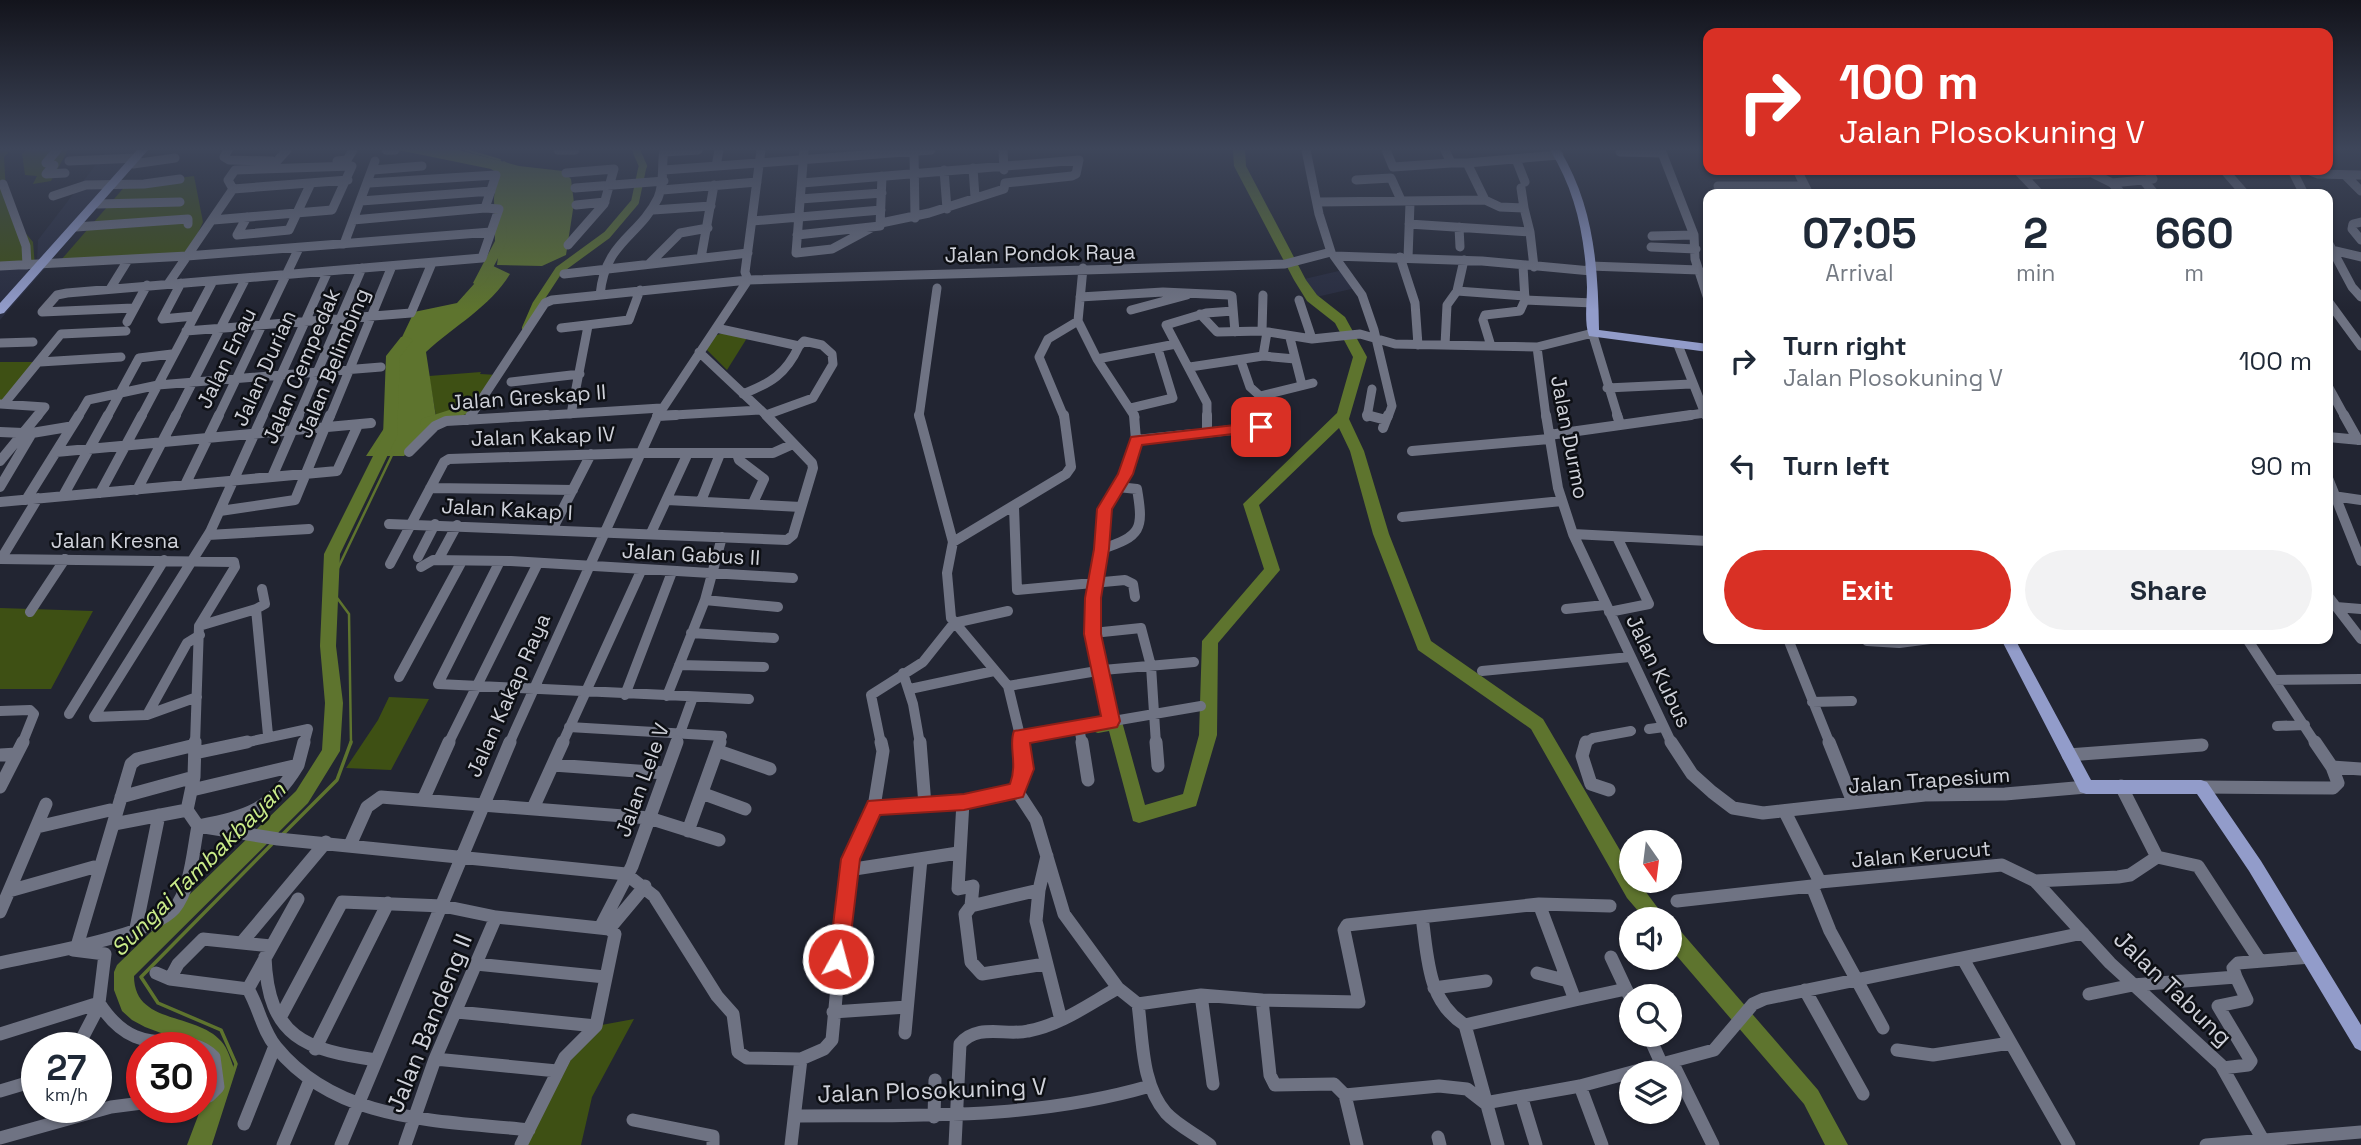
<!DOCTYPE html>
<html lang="en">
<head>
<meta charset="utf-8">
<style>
  :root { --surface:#fff; --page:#f2f2f3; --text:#1f2937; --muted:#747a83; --accent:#d93025 }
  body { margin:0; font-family:"Space Grotesk",sans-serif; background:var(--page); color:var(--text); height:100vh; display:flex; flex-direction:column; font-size:26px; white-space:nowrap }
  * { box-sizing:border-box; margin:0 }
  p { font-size:23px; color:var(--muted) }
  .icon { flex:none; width:38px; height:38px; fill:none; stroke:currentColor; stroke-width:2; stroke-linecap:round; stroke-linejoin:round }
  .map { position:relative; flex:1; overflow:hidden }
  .sheet { position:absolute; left:1703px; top:189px; width:630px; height:455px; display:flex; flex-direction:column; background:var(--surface); border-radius:14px; box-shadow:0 2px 5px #0004 }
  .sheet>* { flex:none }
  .banner { position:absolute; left:1703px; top:28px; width:630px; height:147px; border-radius:14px; box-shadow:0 2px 5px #0004; background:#d93025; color:#fff; overflow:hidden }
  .needle { width:46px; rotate:166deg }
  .fabs { position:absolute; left:1619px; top:830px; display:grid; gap:14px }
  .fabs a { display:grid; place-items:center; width:63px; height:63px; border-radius:50%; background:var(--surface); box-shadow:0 2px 5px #0004; font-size:35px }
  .speed { position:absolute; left:21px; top:1032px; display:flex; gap:14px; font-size:35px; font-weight:700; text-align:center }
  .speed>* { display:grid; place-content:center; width:91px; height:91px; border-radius:50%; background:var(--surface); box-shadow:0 2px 5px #0004; line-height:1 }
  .speed small { font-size:18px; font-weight:400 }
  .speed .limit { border:10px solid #d22; background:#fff; color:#111 }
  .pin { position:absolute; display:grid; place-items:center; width:60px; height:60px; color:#fff; margin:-30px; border-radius:14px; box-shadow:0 4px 10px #0006 }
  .me { position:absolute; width:77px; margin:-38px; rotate:7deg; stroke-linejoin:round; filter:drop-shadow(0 0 5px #0008) }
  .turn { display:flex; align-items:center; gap:24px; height:147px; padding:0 21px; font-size:32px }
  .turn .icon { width:91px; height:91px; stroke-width:2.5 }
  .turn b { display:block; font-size:49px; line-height:60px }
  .eta { display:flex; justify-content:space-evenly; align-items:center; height:119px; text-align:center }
  .eta b { font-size:42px; font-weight:600; line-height:49px }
  .cta { display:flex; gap:14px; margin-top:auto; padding:14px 21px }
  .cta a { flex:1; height:80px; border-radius:42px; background:var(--accent); color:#fff; font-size:28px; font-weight:600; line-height:80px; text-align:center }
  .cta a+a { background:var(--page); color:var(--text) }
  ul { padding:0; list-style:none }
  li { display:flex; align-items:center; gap:21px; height:105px; padding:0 21px }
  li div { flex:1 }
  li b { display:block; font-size:26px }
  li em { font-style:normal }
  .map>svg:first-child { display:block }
  .built { fill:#292d40 }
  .green { fill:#3e5014 }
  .water { fill:#5e742e }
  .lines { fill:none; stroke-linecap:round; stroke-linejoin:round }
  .stream-far2 { stroke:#5e742e; stroke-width:2 }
  .stream-far1 { stroke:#5e742e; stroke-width:2.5 }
  .stream { stroke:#5e742e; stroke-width:3.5 }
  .canal-far1 { stroke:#5e742e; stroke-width:8 }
  .canal { stroke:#5e742e; stroke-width:10 }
  .river { fill:#5e742e; fill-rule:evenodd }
  .minor-far2 { stroke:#6f7383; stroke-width:9 }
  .minor-far1 { stroke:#6f7383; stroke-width:10 }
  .minor { stroke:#6f7383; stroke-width:13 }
  .major { fill:#929cca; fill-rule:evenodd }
  .route { fill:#d93025; stroke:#8d1f18; stroke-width:2 }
  .labels { text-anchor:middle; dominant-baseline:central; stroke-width:5; stroke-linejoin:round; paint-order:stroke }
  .street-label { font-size:21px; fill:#cfd1d9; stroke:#0d0f14 }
  .water-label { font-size:23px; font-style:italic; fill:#caec89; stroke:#0d0f14 }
  .near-street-label { font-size:24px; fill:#cfd1d9; stroke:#0d0f14 }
</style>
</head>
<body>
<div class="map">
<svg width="2361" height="1145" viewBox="0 0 2361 1145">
  <rect width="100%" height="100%" fill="#222532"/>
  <path class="built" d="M107 150H146L51 260 37 262 38 240Z
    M0 266H47L0 320Z
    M1347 269 1360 287 1312 298 1300 280Z"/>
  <path class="green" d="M0 150H11L4 157 6 192 22 229 33 242 35 266H0Z
    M26 150H68L51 181 33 184 37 176 25 175 22 154Z
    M194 176 203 222 189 253 61 260 127 184Z
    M723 333 747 338 727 370 705 348 714 336Z
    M0 362H35L0 403Z
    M481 372 480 374 498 375 477 406 436 416 429 376Z
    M0 608 93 611 51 689H0Z
    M389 697 429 699 391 770 346 768 378 720Z
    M634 1019 592 1097 581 1145H518L563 1055 596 1026Z"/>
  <path class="water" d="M398 150H459L519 166 563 171 571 179 574 203 566 255 542 266 497 265 504 207 502 176 491 169Z
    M491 265 510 274C490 307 454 326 426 352L437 424 404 456H366L392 416 393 356 414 312 457 303Z"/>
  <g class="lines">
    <path class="stream-far2" d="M466 150 500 160"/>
    <path class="stream-far1" d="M351 744 349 614 329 587 393 453"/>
    <path class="stream" d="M282 835 337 780 351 742
      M210 1145 236 1064 221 1030 158 1003 141 977 272 844"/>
    <path class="canal-far1" d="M636 150 643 166
      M526 328 536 305 559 270 607 235 635 202 642 169
      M445 417 472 408 477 401"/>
    <path class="canal" d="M425 423 450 415"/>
    <path class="river" d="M1233 150H1245L1246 166 1306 280 1317 295 1345 317 1367 357 1349 419 1364 451 1389 534 1431 641 1543 719 1631 869V880H1637L1666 919H1645L1627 898 1531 729 1418 650 1373 534 1350 451 1339 428 1259 505 1280 570 1218 643 1217 735 1196 806 1139 823 1133 821 1109 731 1098 733 1092 731 1089 726 1092 721C1101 718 1112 715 1121 718L1145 805 1183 794 1199 735 1202 641 1264 569 1243 504 1337 413 1353 357 1335 323 1307 301 1294 280 1234 166Z
      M504 161 510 165 506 198 507 241 485 283 479 287 473 283 495 241 494 198 498 165Z
      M406 336 413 340 400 357 397 436 340 554 336 646 343 703 340 751 308 803 134 976C134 1025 195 1012 221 1041 228 1048 231 1061 235 1071L209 1145H187L215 1071 201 1048 145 1027 132 1020 122 1011 114 990V972L117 965 296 791 322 750 325 703 320 646 324 554 383 436 386 356 401 337Z
      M1670 925 1677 927 1818 1090 1848 1145H1825L1804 1104 1670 948Z"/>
    <path class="minor-far2" d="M57 150 46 163 54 165 46 174 65 173
      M228 150 224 157 229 160 272 161
      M386 150H395
      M558 150H575
      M804 150 796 253 832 249 871 228
      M1003 150 1004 170
      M1386 150 1393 167 1451 163
      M1445 150 1451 163H1467L1485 200
      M1661 150 1694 235 1695 259 1708 299
      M914 151 915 218
      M664 152 698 150
      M1620 152 1662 153
      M1516 159 1525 182
      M69 161 137 158
      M277 161 287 150
      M337 161 347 160 353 150
      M1467 163 1559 155
      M133 164 175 158
      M716 166 719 150
      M973 168 975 197
      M373 170 422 166
      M664 170 931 150
      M944 170 947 209
      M1797 170 1809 194
      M2017 170 2040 194
      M2086 170 2112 183 2122 194
      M2224 170 2245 194
      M2292 170 2304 194
      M2308 170 2318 174 2361 175
      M566 173 614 169 604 204 568 245
      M2023 175 2089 173
      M2346 176 2361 191
      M1356 180 1391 178 1401 200
      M2143 180 2154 193
      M802 183 1079 160 1076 174 1072 176 1005 183
      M2112 183 2153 179 2148 170
      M3 184 26 246 27 265
      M1718 186H1805
      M575 188 664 181
      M233 189 348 180
      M662 190 757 182
      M53 196 86 185 144 184 180 179
      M800 199 882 193
      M361 201 491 191
      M1318 202 1485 200 1500 207 1524 208 1521 188
      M98 204 180 202
      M576 205 605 202
      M1524 208 1530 232
      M653 210 711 206
      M247 217 237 235 289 230 311 183
      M213 220 332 210 352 166 235 170 228 180 233 189
      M353 220 485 208
      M752 221 881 210
      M2361 222 2353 224 2352 229 2361 240
      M881 223 929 213 1004 189 1005 183
      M1409 224 1530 232 1534 267
      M76 227 188 219V224
      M1459 227 1460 247
      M797 235 880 226 882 176
      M1652 236 1694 235
      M2328 242 2352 287 2361 297
      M344 244 375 161
      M1651 247 1696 249
      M2328 249 2361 257
      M1334 256 1482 261 1591 271
      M1334 256 1362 295 1374 330 1392 406 1388 417
      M1400 257 1415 303 1418 345
      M701 258 714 185
      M1408 258 1410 203
      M649 264 680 233 708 228
      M0 266 187 256 491 232
      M1523 266 1525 300 1593 303
      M1590 266 1699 270
      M564 274 748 253
      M748 280 745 272 761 150
      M181 283 162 319 194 316
      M168 284 233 189
      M110 289 128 260
      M1457 291 1525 296
      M600 295C605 241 639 237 658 198 665 181 661 167 664 150
      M1080 297 1163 292 1229 295 1232 296 1235 332
      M1299 300 1312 339
      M2328 301 2361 346
      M133 308 42 312 57 295 67 293 482 258 499 209 485 208 496 175 369 183
      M1131 310 1187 295
      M1200 314 1217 332 1262 331 1312 339 1360 334 1395 344 1537 347 1593 333
      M1078 321 1097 359 1135 417
      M127 322 147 285
      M561 328 629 320 640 290
      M186 331 411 313 432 263
      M1262 331 1263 295
      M1593 335 1618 417
      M1290 338 1302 385
      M0 343 33 342
      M1445 345 1447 305 1457 291 1464 260
      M1678 345 1706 416
      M1491 346 1483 320 1485 315 1520 311 1525 300
      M1537 347 1546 417
      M699 352 766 415 813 398 833 364 832 354 822 345 804 341 799 346 716 328
      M1263 356 1295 359
      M1097 359 1176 344
      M1241 361 1250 387 1260 396 1261 417
      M40 362 121 357
      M1190 367 1263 356 1267 332
      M511 382 580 374
      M2328 386 2345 417
      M1607 388 1691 384
      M743 394C771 383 786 374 799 346
      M1260 396 1313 383
      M0 404 45 407 37 417
      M4 404 61 334 126 331
      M1131 408 1173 398 1158 349
      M571 414 588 326
      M657 416 760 410
      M78 417 88 400 158 385 381 367
      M107 417 139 358 172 354
      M141 417 213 281
      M175 417 246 278
      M218 417 299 248
      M262 417 328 271
      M298 417 362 268
      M330 417 392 266
      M470 417 545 303 552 300 748 280 1285 264 1331 252 1319 214 1306 150
      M518 417 661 408
      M657 417 748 280
      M919 417 937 288
      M1064 417 1039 357 1048 339 1078 321 1083 268
      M1207 417V403L1166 325 1206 313 1233 311
      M1367 417 1372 389
      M1678 417 1704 413"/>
    <path class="minor-far1" d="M919 415 953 542
      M1207 415V432
      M1367 415 1386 420
      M1546 415 1558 488 1573 534 1672 744
      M1617 415 1620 424
      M2344 415 2358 440
      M657 416 676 415
      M468 420 471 415
      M1261 427 1263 446
      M1383 428 1388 415
      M0 432 23 433
      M1549 435 1691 415
      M2328 437 2360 440
      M1136 440 1261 427V415
      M1412 451 1549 439
      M56 452 371 423
      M409 452 435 426 446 421 547 415
      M737 454 739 460 764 479 753 503
      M0 461 38 415
      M272 477 299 415
      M2328 478 2361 561
      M185 485 219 415
      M0 487 32 433 68 427
      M430 488 573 490
      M137 490 176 415
      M100 493 142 415
      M63 496 108 415
      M2333 496 2361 500
      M26 500 79 415
      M667 500 801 507
      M701 501 720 454
      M0 502 337 471 358 425
      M1014 507 1017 590 1125 580 1133 584 1135 597
      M220 511 295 500 330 415
      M1402 517 1562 501
      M389 524 787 540 793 535 813 468 812 463 766 415
      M552 530 591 454
      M651 533 688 453
      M1573 534 1708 541
      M208 535 309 529
      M1102 549C1141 536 1144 530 1137 489L1118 487
      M418 557 435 524
      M0 559 234 562 235 567 199 626 195 744
      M1 559 38 498
      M438 560 457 525
      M500 561 438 684 749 699
      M390 564 444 462 449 459 639 453H773L793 444
      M421 567 433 560 511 561 793 578
      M262 589 265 604 256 609 268 735
      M2328 596 2361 639
      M705 600 778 607
      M2336 607 2361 609
      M1566 609 1605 605
      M30 612 65 559
      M1609 612 1649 604 1617 537
      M199 626 256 609
      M691 633 774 638
      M1093 633 1141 628 1151 666 1156 744
      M1788 639 1830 744
      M2247 639 2316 744
      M1867 641 1899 643 1930 639
      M679 665 764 667
      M1482 671 1630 657
      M903 673 913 704 920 744
      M399 677 462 561
      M2274 680 2361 679
      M1008 686 1103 670 1194 662
      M910 689 994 671
      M625 695 672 572
      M667 696 705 600 722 537
      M197 697 147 715 94 717 210 532 263 415
      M1812 702 1852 701
      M0 711 30 710 34 714 22 744
      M69 714 164 560
      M147 715 187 643 200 635
      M1111 721 1093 633V598L1102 549 1104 509 1126 474 1136 440 1134 415
      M2277 726 2305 725
      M569 727 722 736 719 744
      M1079 727 1082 744
      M1649 729 1664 727
      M1020 737 1201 706
      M239 744 308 729 304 744
      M448 744 538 563
      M509 744 658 415
      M562 744 641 571
      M676 744 693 697
      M881 744 871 695 923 662 954 623 1008 611
      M1022 744 1008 686 951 618 947 573 953 542 1066 474 1071 467 1064 415
      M1584 744 1593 738 1631 731"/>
    <path class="minor" d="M195 742 194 777 187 810 198 826 278 839 626 874 654 896 717 996 733 1014 738 1052 747 1058 801 1059 791 1145
      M920 742 925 805
      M1022 742 1025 769 1017 791 1036 820 1064 914 1118 988 1138 1004C1143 1040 1141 1084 1166 1113 1178 1126 1196 1134 1210 1145
      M1082 742 1088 780
      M1156 742 1158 766
      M1586 742 1582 756 1591 784 1609 790
      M1671 742 1692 774 1712 792 1733 808 1763 813 1925 795 2005 794 2086 787
      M1829 742 1853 802
      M718 751 770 769
      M195 753 247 742
      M0 755 17 754
      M2068 755 2202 745
      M298 765 304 742
      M553 765 665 773
      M2332 767 2361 769
      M0 787 23 742
      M2201 787 2333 788 2338 783 2332 767 2315 742
      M704 794 745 809
      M121 797 194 777
      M423 800 449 742
      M963 802 958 889 973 886 971 906 965 914 971 962 982 974 1045 964
      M46 804 9 891 94 867
      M534 806 563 742
      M874 807 963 802 1017 791
      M1785 812 1820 882
      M114 824 187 810
      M37 827 110 810
      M688 831 720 742
      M350 845 367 807 381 797 649 818 719 840
      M2157 857 2198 866 2260 961
      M848 870 958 853
      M2035 881 2110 963 2221 1065 2263 1140
      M1812 886 1830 931 1883 1028
      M1039 890 1036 921 1061 1020
      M1677 901 1812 886 1820 882 2002 865 2035 881 2118 877 2130 875 2157 857 2121 786
      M971 906 1039 890 1047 856
      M0 912 9 891
      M1422 917C1428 958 1427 1001 1465 1025
      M136 928 159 815
      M600 928 632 866 677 742
      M609 929 645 886
      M243 941 326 842
      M77 946 131 764 137 759 195 745
      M73 950 105 954 99 1003C140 1067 182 1025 214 1057L218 1087 209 1096 201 1097
      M265 957C268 1038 306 1050 376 1060
      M1611 957 1626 989
      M1963 959 2069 1145
      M0 963C39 954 149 937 174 909 191 889 193 850 198 826 248 816 270 811 298 765L192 790
      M476 964 605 977
      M156 973 170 979 248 989
      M1537 973 1568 981
      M170 979 178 964 203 939 271 946
      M1434 988 1486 981
      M248 989C259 1007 262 1030 276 1047 338 1123 439 1120 529 1130
      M248 989 298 899
      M1805 990 1863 1094
      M2089 994 2133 985 2236 977 2233 968 2238 963 2311 957
      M1201 995 1213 1084
      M1262 1000 1359 1002 1344 930 1347 925 1539 904 1610 906
      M1575 1000 1626 989 1631 999
      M1138 1004 1201 995 1262 1000 1270 1075 1275 1085 1334 1084 1345 1095 1439 1086 1467 1089 1485 1103 1580 1086 1714 1050 1753 1004 1764 999 2083 933
      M457 1012 596 1026
      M833 1012 907 1007
      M281 1016 342 902 443 906 496 917 609 929 615 934 596 1026 565 1057 521 1145
      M905 1033 921 859
      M0 1034 99 1003
      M1648 1034 1662 1065
      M77 1048 100 1004
      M315 1049 388 903
      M1897 1050 1933 1055 2010 1043
      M435 1059 557 1071
      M801 1059 824 1049 832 1040 848 870 857 841 874 807 883 751 881 742
      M1672 1062 1713 1145
      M2223 1068 2248 1065 2251 1061 2218 1006 2247 1000 2236 977
      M1580 1086 1602 1145
      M0 1091 37 1080
      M1345 1095 1357 1145
      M1522 1099 1536 1145
      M796 1116C916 1115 1033 1120 1150 1086
      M934 1117 935 1080
      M633 1120 713 1136V1145
      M244 1124 275 1046
      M1438 1137 1440 1145
      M0 1138 111 1107 142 1103
      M283 1145 310 1080
      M341 1145 510 742
      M405 1145 435 1059 496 917
      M955 1145 960 1044C978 1023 1005 1036 1028 1031 1061 1025 1089 1004 1118 988
      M1498 1145 1465 1025 1575 1000 1539 904
      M2206 1145 2361 1132"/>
    <path class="major" d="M137 150H148L4 313 0 314V303Z
      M1550 150H1560C1594 206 1598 266 1599 330L1708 344V352L1589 336C1584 322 1587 302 1587 287 1585 237 1576 192 1550 150Z
      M2001 639H2015L2091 780H2201L2207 782 2261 861 2361 1025V1051L2355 1048 2249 871 2197 794H2086L2080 792Z"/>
  </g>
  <linearGradient id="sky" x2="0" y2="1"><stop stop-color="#13141c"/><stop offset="0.48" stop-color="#3e465a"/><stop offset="1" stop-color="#3e465a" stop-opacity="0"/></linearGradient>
  <rect width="2361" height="310" fill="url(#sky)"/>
  <path class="route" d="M1261 422 1266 423V430L1142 445 1133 474 1112 509 1109 549 1101 598V634L1120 721 1117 727 1030 743 1034 769 1023 797 964 810 880 815 860 859 848 959 845 966 838 969 831 966 829 959 841 859 868 801 964 794 1010 784C1018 763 1008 745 1014 731L1101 716 1084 634 1085 598 1094 549 1097 509 1118 474 1131 437Z"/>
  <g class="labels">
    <g class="street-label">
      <text transform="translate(1040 253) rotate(-1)">Jalan Pondok Raya</text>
      <text transform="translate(226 358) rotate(-64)">Jalan Enau</text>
      <text transform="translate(333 363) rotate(-68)">Jalan Belimbing</text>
      <text transform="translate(301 366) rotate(-67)">Jalan Cempedak</text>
      <text transform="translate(264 368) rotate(-66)">Jalan Durian</text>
      <text transform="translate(528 397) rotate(-4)">Jalan Greskap II</text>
      <text transform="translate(543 436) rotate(-2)">Jalan Kakap IV</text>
      <text transform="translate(1570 437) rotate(79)">Jalan Durmo</text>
      <text transform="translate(507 509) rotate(3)">Jalan Kakap I</text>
      <text x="115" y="540">Jalan Kresna</text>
      <text transform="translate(691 554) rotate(3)">Jalan Gabus II</text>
      <text transform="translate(1659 671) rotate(64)">Jalan Kubus</text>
      <text transform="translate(508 695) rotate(-66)">Jalan Kakap Raya</text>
      <text transform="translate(642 780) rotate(-70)">Jalan Lele V</text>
      <text transform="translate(1929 780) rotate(-4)">Jalan Trapesium</text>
      <text transform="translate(1921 854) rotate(-5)">Jalan Kerucut</text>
    </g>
    <g class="water-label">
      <text transform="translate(198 869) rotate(-45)">Sungai Tambakbayan</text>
    </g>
    <g class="near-street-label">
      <text transform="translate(2173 988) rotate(44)">Jalan Tabung</text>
      <text transform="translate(429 1023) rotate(-68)">Jalan Bandeng II</text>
      <text transform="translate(932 1090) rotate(-2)">Jalan Plosokuning V</text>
    </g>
  </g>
</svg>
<div class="fabs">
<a><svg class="needle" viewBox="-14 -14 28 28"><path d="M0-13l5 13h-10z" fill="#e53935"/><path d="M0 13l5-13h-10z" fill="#747a83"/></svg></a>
<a><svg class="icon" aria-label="sound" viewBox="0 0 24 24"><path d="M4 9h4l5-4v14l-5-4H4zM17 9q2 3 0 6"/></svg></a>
<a><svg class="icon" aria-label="search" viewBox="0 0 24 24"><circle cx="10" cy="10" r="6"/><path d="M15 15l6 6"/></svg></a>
<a><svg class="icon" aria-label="layers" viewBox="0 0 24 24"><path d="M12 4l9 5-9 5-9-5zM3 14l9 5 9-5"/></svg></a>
</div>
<div class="speed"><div>27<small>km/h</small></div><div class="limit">30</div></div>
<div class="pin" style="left:1261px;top:427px;background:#d93025"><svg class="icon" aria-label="arrive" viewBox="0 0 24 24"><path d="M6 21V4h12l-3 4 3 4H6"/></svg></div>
<svg class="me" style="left:838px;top:959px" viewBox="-20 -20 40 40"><circle r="17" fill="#d93025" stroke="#fff" stroke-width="3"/><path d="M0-11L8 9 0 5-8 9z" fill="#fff"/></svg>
<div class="banner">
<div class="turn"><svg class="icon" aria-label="right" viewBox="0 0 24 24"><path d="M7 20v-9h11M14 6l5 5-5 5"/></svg><div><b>100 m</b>Jalan Plosokuning V</div></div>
</div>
<section class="sheet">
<div class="eta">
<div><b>07:05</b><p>Arrival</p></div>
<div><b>2</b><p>min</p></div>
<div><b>660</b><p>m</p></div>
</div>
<ul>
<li><svg class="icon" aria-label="right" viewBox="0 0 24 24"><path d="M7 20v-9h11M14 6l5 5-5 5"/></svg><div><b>Turn right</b><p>Jalan Plosokuning V</p></div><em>100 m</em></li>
<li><svg class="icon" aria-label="left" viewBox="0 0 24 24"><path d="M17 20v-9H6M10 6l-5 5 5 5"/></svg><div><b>Turn left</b></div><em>90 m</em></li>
</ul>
<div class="cta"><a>Exit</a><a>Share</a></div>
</section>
</div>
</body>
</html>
